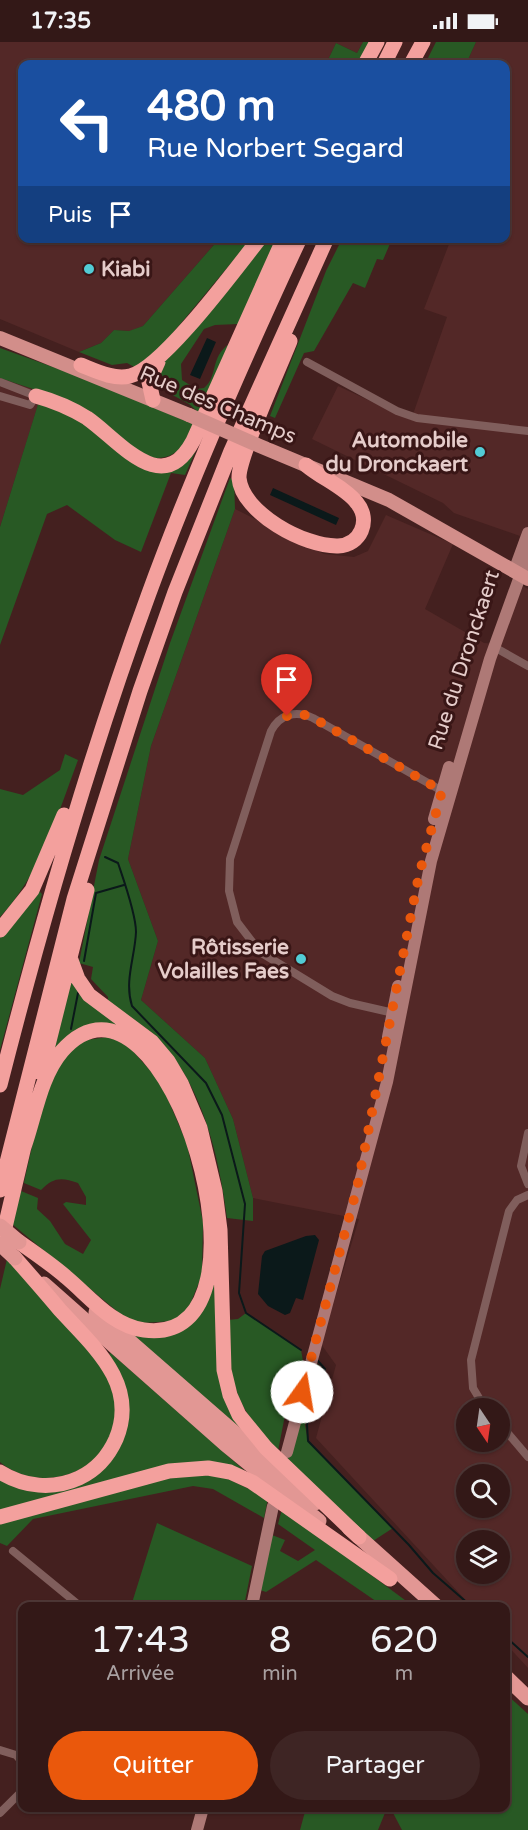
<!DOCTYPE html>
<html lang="fr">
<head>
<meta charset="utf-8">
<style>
  :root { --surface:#331817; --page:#3e2524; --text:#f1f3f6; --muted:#a9a0a1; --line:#4e3736; --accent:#ea580c }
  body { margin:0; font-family:"Varela Round",sans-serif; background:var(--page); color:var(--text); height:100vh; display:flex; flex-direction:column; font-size:22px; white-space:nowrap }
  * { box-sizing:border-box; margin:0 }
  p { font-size:20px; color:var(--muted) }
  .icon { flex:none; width:33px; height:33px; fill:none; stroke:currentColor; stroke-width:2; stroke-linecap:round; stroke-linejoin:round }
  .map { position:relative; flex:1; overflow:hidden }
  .details { position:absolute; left:18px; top:1560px; width:492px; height:210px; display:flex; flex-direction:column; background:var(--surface); border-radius:12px; box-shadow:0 2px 4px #0004,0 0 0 2px var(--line) }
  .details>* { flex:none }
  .guide { position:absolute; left:18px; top:18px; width:492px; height:183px; border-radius:12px; box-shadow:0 2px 4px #0004,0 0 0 2px var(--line); background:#1a4fa0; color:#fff; overflow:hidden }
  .needle { width:39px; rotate:167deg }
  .controls { position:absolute; left:456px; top:1356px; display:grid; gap:12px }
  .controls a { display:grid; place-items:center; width:54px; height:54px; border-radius:50%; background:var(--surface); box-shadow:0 2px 4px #0004,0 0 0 2px var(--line); font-size:30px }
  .pin { position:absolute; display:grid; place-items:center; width:51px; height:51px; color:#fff; margin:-62px -26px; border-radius:50% 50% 50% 0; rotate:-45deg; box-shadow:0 0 6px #0007 }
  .pin .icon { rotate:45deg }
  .me { position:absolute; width:66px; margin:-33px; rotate:13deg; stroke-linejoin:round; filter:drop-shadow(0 0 4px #0008) }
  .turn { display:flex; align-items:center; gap:21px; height:126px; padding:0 30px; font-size:27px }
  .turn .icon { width:78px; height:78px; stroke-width:2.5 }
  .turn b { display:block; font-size:42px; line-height:51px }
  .then { display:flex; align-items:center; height:57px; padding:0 30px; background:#0003; gap:12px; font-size:22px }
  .eta { display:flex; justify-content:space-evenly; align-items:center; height:102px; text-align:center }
  .eta b { font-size:36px; font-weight:600; line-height:42px }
  .cta { display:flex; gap:12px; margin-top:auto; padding:12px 30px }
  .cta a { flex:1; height:69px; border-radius:36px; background:var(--accent); color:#fff; font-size:24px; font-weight:600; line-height:69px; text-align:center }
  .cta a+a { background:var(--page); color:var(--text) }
  .status { display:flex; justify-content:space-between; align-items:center; height:42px; padding:0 30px; background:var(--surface); direction:ltr }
  .status svg { height:16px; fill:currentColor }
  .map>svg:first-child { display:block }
  .built { fill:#532827; fill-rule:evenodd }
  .green { fill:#285924 }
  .water { fill:#0b191a }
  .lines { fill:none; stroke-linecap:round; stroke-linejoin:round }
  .stream { stroke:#0b191a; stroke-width:2 }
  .minor { stroke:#805e5c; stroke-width:8 }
  .secondary { stroke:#ae7976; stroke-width:12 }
  .primary { stroke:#d28e8a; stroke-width:14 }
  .trunk { stroke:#e29794; stroke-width:15 }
  .motorway { stroke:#f3a09d; stroke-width:15 }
  .primary-bridge { stroke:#d28e8a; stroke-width:14 }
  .trunk-bridge { stroke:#e29794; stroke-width:15 }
  .route { stroke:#ea580c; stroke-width:10; stroke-dasharray:0 18 }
  .poi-dot { fill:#52ccd5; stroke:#391616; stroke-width:2 }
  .labels { text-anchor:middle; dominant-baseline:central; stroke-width:6; stroke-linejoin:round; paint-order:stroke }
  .poi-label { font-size:21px; font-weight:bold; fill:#e5ccca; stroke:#391616; text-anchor:end }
  .street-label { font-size:21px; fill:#e5ccca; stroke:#391616 }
</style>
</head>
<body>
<div class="status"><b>17:35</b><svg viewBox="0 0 49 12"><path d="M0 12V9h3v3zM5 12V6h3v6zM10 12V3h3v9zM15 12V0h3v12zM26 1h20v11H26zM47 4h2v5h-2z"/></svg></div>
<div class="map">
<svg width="528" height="1788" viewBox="0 0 528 1788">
  <rect width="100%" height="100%" fill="#44201f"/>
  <path class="built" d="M0 0H363L357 11 336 1 326 22H22V196L219 197 143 284 130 289 114 288 101 301 79 310 0 277Z
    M476 0H528V519L516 509 520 494 454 471 443 461 312 397 338 344 411 378 447 275 424 267 451 197 506 196V22H466Z
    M0 336 42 350 0 485Z
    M235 467 324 512 354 515 368 509 386 473 453 502 425 567 484 601 499 602 523 544 528 547V1626L506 1602V1564H471L316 1396 336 1323 321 1302 359 1177 253 1156 233 1077 205 1016 141 958 158 899 128 817 151 704ZM466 1366H500V1400H466ZM466 1432H500V1466H466ZM466 1498H500V1532H466Z"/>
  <path class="green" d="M363 0H371L358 22H326L336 1 357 11Z
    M436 0H476L466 22H425Z
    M219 197H251L152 316 138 327 127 321 112 323 79 310 101 301 114 288 129 289 143 284Z
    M266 197H279L238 282 215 283 204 287 181 322 182 338 196 347 204 346C218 335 210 315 229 302L199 371 189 362 156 344 158 341 154 342 160 325Z
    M342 197H392L383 218 377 217 365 246 353 241 314 309 304 311 275 376 270 374 326 229Z
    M0 306 78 334 193 382C186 405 173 420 148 415L42 350 0 336Z
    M39 359 69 371 149 427 197 406 185 433 171 431 141 510 115 498 67 463 47 472 0 603V485Z
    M230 436 234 438 235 467 151 704 128 817 158 899 141 958 205 1016 233 1077 253 1156V1179L227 1176C219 1114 202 1040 156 995 143 982 123 972 108 961V955L91 937 93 925 79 921 99 818 170 601Z
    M65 712 78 718C57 774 41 831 0 875V747L23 753 60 728Z
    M38 848 42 852 0 1008V896Z
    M69 937 123 987C104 983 83 983 68 996 63 1001 60 1006 54 1009Z
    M106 995 125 1000 161 1041 187 1102 203 1180 202 1233 187 1270 174 1279 141 1281 124 1275 12 1182 21 1149 38 1156 37 1167 50 1179 65 1202 83 1212 91 1198 63 1162 66 1160 86 1163V1155L78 1141C62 1135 53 1135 41 1148L24 1141C32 1108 48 1018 79 1001 86 997 97 997 106 995Z
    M7 1217C28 1241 50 1265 71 1289 81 1300 93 1311 102 1323 107 1331 111 1344 114 1353 133 1415 51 1462 0 1420V1247Z
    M216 1224 217 1296 244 1392 130 1291C185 1297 207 1279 216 1224Z
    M246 1271 301 1308 303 1319 287 1363 278 1409C234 1362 229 1342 228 1278L238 1277Z
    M111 1311 245 1429 222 1424 0 1471V1433L45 1448 115 1409 116 1325 109 1312Z
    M315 1320 323 1327 305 1383 308 1399 393 1486 373 1499 287 1418Z
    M202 1432 224 1435 268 1456 264 1476 213 1447 193 1444 33 1477 7 1504 0 1501V1481L162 1436Z
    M282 1467 413 1564H383L316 1518 266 1550 260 1548 272 1493 285 1498 280 1509 298 1519 315 1508 278 1482Z
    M157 1481 252 1524 244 1564H131Z
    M506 1652 528 1672V1788H402L392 1769 394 1766H506Z
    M306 1766H387L378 1788H300Z"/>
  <path class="water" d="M207 296 216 300 200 337 190 333Z
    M273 446 339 476 336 483 270 453Z
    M315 1193 319 1198 303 1258 296 1256 290 1271 285 1273 268 1264 258 1252 262 1214 265 1209 306 1194Z"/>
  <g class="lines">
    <path class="stream" d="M105 815 118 821C124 839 136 872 136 890 135 915 124 939 132 964L206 1041 222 1073 245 1162 239 1251 246 1271 301 1308
      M84 919 96 851 124 843
      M71 987 78 951
      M318 1319 325 1327 307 1383 308 1399 409 1503 433 1531 471 1564
      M506 1595 528 1615"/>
    <path class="minor" d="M307 320 397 369 417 376 528 389
      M0 340 36 354 30 363 0 354
      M494 605 528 624
      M398 972 350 961 332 954 260 910 237 880 229 849 230 817 271 689C280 672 296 668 313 676L444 750
      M528 1091 521 1124 528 1142
      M485 1366 473 1346 471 1318 509 1169 517 1158 528 1153
      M500 1382 528 1415
      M13 1509 80 1564
      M0 1708 16 1713 22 1720
      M0 1771 22 1749"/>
    <path class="secondary" d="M517 521 528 491
      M434 777 449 725
      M388 995 398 944
      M287 1410 387 1040 431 819 490 617 528 512
      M252 1564 273 1464
      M197 1788 203 1766"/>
    <path class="primary" d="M0 296 189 373
      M255 402 389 458 528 537"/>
    <path class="trunk" d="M44 1242 225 1402 319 1479
      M96 1270 315 1461
      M349 1486 436 1564
      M506 1635 528 1656"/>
    <path class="motorway" d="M365 22 377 0
      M384 22 395 0
      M411 22 423 0
      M290 299C280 325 238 415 239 436 242 471 305 505 338 504 361 503 371 478 357 461 346 446 321 436 306 423
      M81 323C96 329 114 338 130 334 162 327 237 225 260 196
      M36 354C54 359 71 366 87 376 120 399 162 457 193 399L284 196
      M153 358 149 340 158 320
      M0 888 32 848 64 773
      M71 918 78 937 89 953 152 1000 168 1019 181 1041 200 1086 215 1149 220 1188 224 1328 230 1353 239 1373 266 1406 359 1495
      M41 1031 87 848
      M0 1043C42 878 89 715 148 554 192 433 245 314 300 196
      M0 1148 74 857 140 649 175 550 231 409 327 196
      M2 1198 26 1096
      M19 1200C35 1211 51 1222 66 1235 89 1254 112 1284 144 1288 291 1308 166 890 62 1009 40 1035 35 1074 24 1105
      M0 1430C24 1445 53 1448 79 1436 96 1428 108 1415 116 1397 139 1342 93 1304 60 1268 45 1250 30 1233 15 1216
      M0 1475 169 1429 208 1426 230 1430 252 1440 390 1537"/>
    <path class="primary-bridge" d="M189 373 255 402"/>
    <path class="trunk-bridge" d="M0 1184 19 1200
      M0 1202 15 1216"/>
  </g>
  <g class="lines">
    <path class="route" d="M287 674 302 672 313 676 442 749 419 833 357 1146 302 1350"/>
  </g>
  <g class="poi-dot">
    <circle cx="89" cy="227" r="6"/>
    <circle cx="480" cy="410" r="6"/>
    <circle cx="301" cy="917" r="6"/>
  </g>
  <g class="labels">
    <g class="poi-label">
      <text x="101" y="227" text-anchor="start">Kiabi</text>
      <text x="468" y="398">Automobile<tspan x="468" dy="24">du Dronckaert</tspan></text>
      <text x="289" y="905">Rôtisserie<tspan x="289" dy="24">Volailles Faes</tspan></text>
    </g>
    <g class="street-label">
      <text transform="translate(218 363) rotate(23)">Rue des Champs</text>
      <text transform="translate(464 618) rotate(-72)">Rue du Dronckaert</text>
    </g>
  </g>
</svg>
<div class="controls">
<a><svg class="needle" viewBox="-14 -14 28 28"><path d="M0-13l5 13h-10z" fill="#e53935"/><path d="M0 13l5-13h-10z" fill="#a9a0a1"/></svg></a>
<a><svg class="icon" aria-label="search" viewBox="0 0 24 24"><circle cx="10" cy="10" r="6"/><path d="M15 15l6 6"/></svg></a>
<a><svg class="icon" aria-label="layers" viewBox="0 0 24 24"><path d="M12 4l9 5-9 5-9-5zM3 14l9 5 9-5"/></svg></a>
</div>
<div class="pin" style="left:287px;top:674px;background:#d93025"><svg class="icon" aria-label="arrive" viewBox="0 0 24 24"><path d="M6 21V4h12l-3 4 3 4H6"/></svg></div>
<svg class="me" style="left:302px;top:1350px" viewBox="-20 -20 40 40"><circle r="19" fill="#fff"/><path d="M0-13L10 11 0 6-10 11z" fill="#ea580c"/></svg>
<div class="guide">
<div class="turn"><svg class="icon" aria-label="left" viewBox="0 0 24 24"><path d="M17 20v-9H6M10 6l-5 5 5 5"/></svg><div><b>480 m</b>Rue Norbert Segard</div></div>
<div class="then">Puis<svg class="icon" aria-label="arrive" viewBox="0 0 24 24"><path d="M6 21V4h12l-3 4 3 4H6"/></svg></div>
</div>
<section class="details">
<div class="eta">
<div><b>17:43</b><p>Arrivée</p></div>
<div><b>8</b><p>min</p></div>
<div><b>620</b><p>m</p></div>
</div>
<div class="cta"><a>Quitter</a><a>Partager</a></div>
</section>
</div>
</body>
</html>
